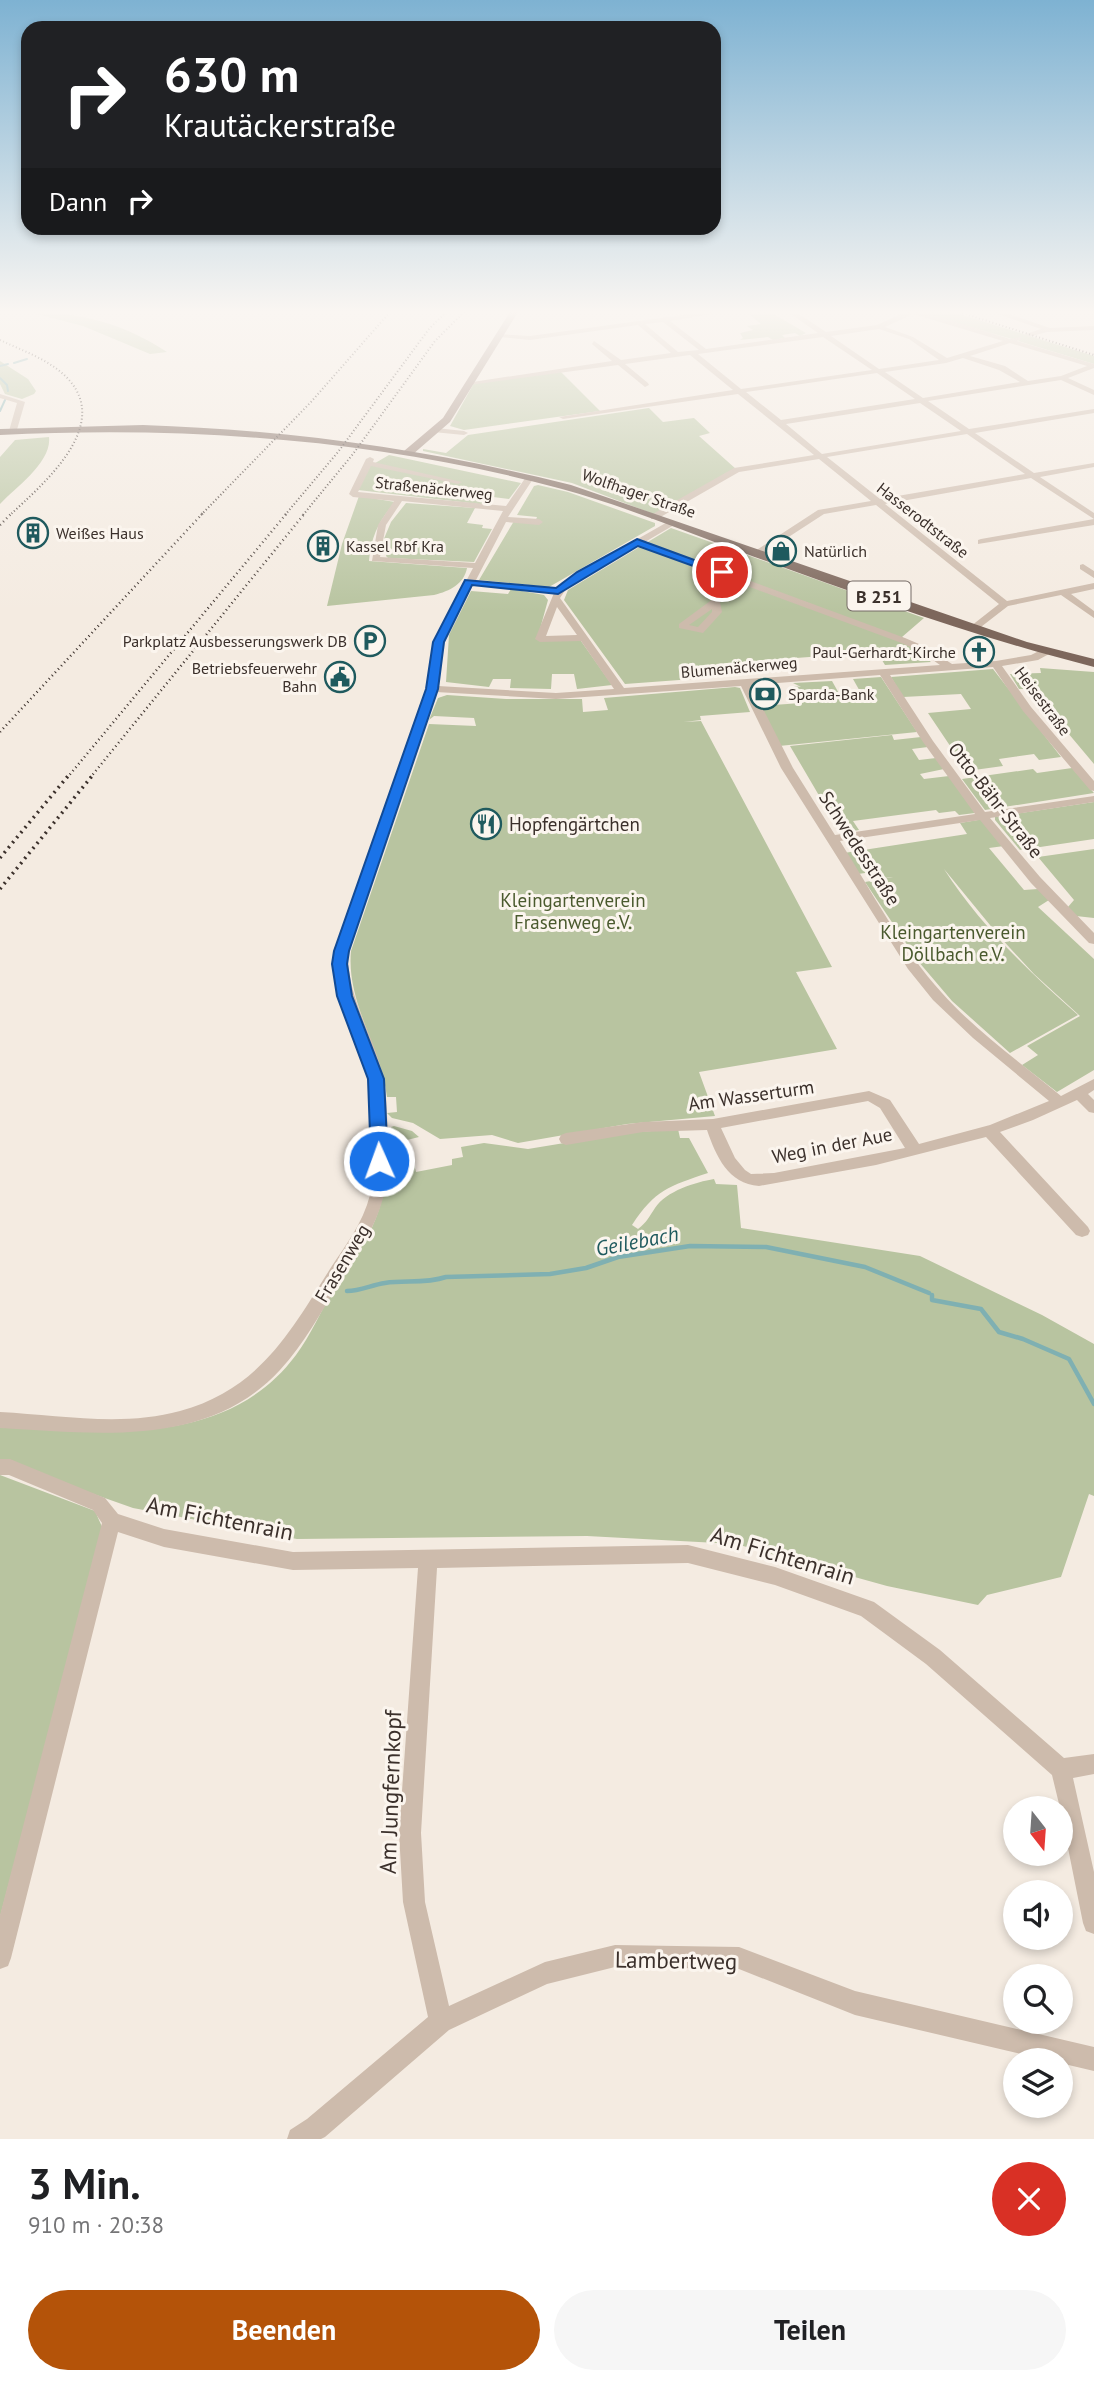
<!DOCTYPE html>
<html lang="de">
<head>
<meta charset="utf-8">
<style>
  :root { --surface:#fff; --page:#f6f6f6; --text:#202124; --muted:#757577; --accent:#b45309 }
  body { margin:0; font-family:"PT Sans",sans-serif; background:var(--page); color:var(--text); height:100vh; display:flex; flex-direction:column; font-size:26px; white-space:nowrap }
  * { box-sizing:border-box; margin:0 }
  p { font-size:23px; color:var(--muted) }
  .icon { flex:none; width:38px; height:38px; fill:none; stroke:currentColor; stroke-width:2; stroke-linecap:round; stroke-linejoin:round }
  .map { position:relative; height:2139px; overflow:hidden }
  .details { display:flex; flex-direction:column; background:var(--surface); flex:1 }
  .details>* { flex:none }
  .hud { position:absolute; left:21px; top:21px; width:700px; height:214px; border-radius:21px; box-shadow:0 4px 10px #0003; background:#202124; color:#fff; overflow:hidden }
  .needle { width:46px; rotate:163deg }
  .fabs { position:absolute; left:1003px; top:1796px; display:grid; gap:14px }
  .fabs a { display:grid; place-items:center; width:70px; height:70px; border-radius:50%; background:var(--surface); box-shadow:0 4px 10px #0003; font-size:35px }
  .pin { position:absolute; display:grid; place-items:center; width:60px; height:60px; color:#fff; margin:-30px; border:4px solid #fff; border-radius:50%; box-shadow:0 2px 7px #0007 }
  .me { position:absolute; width:77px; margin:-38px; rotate:358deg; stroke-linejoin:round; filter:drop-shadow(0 0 5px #0008) }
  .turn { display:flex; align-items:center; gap:24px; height:147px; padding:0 28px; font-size:32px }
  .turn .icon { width:91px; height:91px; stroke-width:2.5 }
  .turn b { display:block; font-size:49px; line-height:60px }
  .then { display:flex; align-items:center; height:66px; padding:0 28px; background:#0003; gap:14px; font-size:26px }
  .round { display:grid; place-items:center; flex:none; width:74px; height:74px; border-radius:37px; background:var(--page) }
  .head { display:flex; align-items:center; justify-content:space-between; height:119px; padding:0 28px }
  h1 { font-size:42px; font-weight:700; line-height:52px }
  .primary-button { display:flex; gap:14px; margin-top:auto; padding:14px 28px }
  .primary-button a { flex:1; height:80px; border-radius:42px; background:var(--accent); color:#fff; font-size:28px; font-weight:700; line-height:80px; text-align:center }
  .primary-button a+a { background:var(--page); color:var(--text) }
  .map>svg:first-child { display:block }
  .green { fill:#b8c4a0 }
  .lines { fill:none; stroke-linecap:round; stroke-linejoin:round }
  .stream-far1 { stroke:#7fb0b2; stroke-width:2 }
  .stream { stroke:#7fb0b2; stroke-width:4.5 }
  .street { fill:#cdbbac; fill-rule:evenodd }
  .secondary { fill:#a18a7d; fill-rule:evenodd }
  .primary { fill:#7d675c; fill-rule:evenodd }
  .rail-far2 { stroke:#3b302b; stroke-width:2; stroke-dasharray:1 2.5; stroke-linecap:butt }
  .rail-far1 { stroke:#3b302b; stroke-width:2.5; stroke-dasharray:1 3.5; stroke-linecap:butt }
  .rail { stroke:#3b302b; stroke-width:3.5; stroke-dasharray:2 4.5; stroke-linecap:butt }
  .route { fill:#1a73e8; stroke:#114b97; stroke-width:2 }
  .labels { text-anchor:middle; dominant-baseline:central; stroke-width:6; stroke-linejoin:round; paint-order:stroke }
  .far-street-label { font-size:16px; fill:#3b302b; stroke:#fbf5ee }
  .far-poi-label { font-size:16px; fill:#3b302b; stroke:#fbf5ee; text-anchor:start }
  .shield { fill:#fbf5ee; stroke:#756b66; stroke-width:2 }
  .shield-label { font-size:18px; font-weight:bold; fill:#3b302b }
  .street-label { font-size:19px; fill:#3b302b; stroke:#fbf5ee }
  .poi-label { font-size:19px; fill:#3b302b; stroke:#fbf5ee; text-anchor:start }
  .park-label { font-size:19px; fill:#4a5a2e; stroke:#fbf5ee }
  .water-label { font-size:21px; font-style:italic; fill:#1f5a5e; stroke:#fbf5ee }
  .near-street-label { font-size:23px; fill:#3b302b; stroke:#fbf5ee }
</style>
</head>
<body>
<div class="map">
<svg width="1094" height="2139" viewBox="0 0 1094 2139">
  <rect width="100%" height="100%" fill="#f4ebe1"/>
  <path class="green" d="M29 312C80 312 125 324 167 352L150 354 83 326Z
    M746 312H770L806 333 800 336 795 333 782 335 785 338 773 340 768 337 740 340 743 338 740 333 753 330 747 326 761 324Z
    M917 312H953L1094 356V364L1018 341 1020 339H1012Z
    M0 361 28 379 36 391 34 394 22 399 5 394 0 384Z
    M560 371 600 411 464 430 450 426 474 383Z
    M649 408 663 422 694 418 710 433 699 436 736 469 656 515 572 483 423 451V449L446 453 468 435Z
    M49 437C52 462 16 487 0 504V457L15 440Z
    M389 455 521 483 509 499 493 497 487 505 358 490 370 466Z
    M538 485 568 492 655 523V526L549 587 479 580 514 521 535 522 537 517 517 515 534 486Z
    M359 496 395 502C379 521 371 536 369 561L467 568C464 584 450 591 434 595L327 606 342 544Z
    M406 503 475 508 467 523 483 525 482 528 492 529 474 562 388 558 386 556 390 541H383L391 522Z
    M671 528 924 618 902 637 931 662 885 665 877 652 716 664 720 677 625 684 564 600 568 590Z
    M511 589 544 595 548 600 537 640 581 641 612 685 577 689 574 674H552L551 689 510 688 511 679H493L489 687 446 682 449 635 471 591 508 594Z
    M1040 668 1094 672V764L1031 689H1019L1010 674 1041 673Z
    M993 669 1061 757 1039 760 1034 754 999 759 1003 766 967 771 928 713 971 709 961 694 903 697 891 677Z
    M881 677 917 732 779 746 760 706 802 703 794 686 801 687 793 683 832 681 841 697 862 695 853 679Z
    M735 687 740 688 750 712 700 716 701 720 684 722 701 721 832 967 796 972 837 1049 699 1072 715 1116 627 1124 518 1143 492 1135 440 1139 413 1123 392 1118 387 1113 397 1112 396 1097H387C381 1047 346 1002 351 951L429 724 476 726 474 718 434 716 429 720 438 698 447 695 506 699H582L583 712 608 710 604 698Z
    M892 735 894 740 921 737 928 747 912 749 919 760 936 758 944 769 920 774 924 779 949 776 975 813 959 815 955 811 939 813 936 810 853 821 859 830 841 833 790 746Z
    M1072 768 1094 793 985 810 962 779 1033 769 1037 773Z
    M1094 802V839L1020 850 995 820V817Z
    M984 819 1004 846 989 848 1024 890 1038 889 1049 900 1038 907 1094 959V1070L1057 1092 1022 1065 1038 1055 1027 1046 1080 1016 1034 974 999 936 944 869C979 924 1029 972 1078 1015L1010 1053 952 1001 918 961 865 882 893 877 877 879 872 872 858 874 844 853 967 834 960 823Z
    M1094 849V918L1076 916 1068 907 1074 900 1038 857Z
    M394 1126 412 1131 419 1137 407 1140 416 1172 452 1165V1159L463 1157 461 1147 484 1143 528 1149 625 1133 678 1129 680 1138H689L708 1173C669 1186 655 1190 632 1225L638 1229C647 1222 649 1217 655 1208 666 1191 696 1182 714 1179L716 1184 737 1185 741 1228 920 1256 1042 1315 1094 1344V1496L1089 1494 1061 1577 987 1595 978 1605 887 1586 736 1544 587 1536 297 1539 133 1508 0 1461V1427C103 1431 225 1450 296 1355 311 1335 320 1312 333 1291 366 1239 385 1220 387 1156L395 1148 391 1127Z
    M0 1475 95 1511 103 1529 0 1917Z"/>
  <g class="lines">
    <path class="stream-far1" d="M14 363 27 359
      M0 366 8 364
      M0 378 7 385 8 391
      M0 411 5 400"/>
    <path class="stream" d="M347 1291C361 1291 371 1285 385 1283 406 1280 425 1284 446 1277L550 1274 586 1268 618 1257 690 1246 766 1247 865 1267 929 1293
      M932 1295V1300L981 1309 999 1332 1023 1339 1069 1359 1094 1404"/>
    <path class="street" d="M704 312H724L670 321 706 349 818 333 788 312H796L826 332 877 325 905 312H923L1010 339 1021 337V339L1017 341 1094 364V368L1068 378 1094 390V395L1061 380 928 401 969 429 1094 409V413L975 433 1034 473 1094 463V467L1040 477 1094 513V525L978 544V540L981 539 1094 519 1031 478 885 504 1007 601 1094 583V589L1071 594 1094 611V618L1061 595 1008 606 977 630H971V626L999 604 876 505 824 514 761 555H755V551L818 510 871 501 819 459 739 472 657 519H651V515L734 468 814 455 738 394 563 419 559 417 733 390 690 355 625 364 648 383 649 385 645 387 618 365 470 385 466 383 612 361 592 344 594 341 621 360 671 353 638 325 530 340 500 337 498 334 530 336ZM913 314 1003 341 947 358 913 337 885 327ZM663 322 699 350 678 352 645 324ZM879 329 909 339 939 360 879 369 831 336ZM823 337 872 370 741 389 698 354ZM1010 343 1087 366 1061 376 1028 381 1005 366 970 356ZM963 358 999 370 1020 382 923 398 885 372 946 363ZM877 373 915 399 781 420 746 392ZM920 403 961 431 822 454 786 424ZM967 434 1025 474 880 499 827 457Z
      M992 312H1003L1050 328 1094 326V330L1047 332 1028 337 1026 334 1041 329Z
      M0 394 25 402 16 433 9 431 17 403 0 398Z
      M436 428 464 431 468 433 464 435 433 432 432 430Z
      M370 457 374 459 373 462 462 482 458 484 371 466 358 492 506 506 526 477H532L533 479 508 517 539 519 543 522 539 525 506 522 476 580 557 588 562 582 671 520 674 521V525L645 542 905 638 926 647 952 664 996 661 1031 655 1041 650H1049V654L1038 660 1002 666 1031 707 1094 781V791L1090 790 1023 711 993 667 890 675 933 741 985 812 1094 796V802L990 818 1040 877 1094 933V944L1089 943 1031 883 980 820 840 841C872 892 902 949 942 993 977 1032 1021 1063 1061 1096L1094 1079V1090L1088 1094 1094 1100V1113L1089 1112 1077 1100 1033 1120 1000 1132 1088 1227 1090 1231 1088 1235 1082 1237 1076 1235 986 1137 876 1165 759 1186C728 1184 716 1156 707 1130L643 1132 566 1145 561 1143 559 1139 561 1135 566 1133 643 1122 713 1119 869 1091 890 1100 919 1144 990 1125 1049 1101 973 1038 933 1000 908 969 781 768 741 686 556 699 436 692 348 951C347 998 371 1029 382 1072 388 1096 387 1122 388 1146 390 1208 370 1233 339 1283 321 1312 304 1344 280 1370 207 1449 96 1433 0 1428V1412C58 1415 123 1427 180 1411 259 1389 289 1334 330 1269 345 1246 363 1223 370 1195 377 1163 373 1127 371 1094 367 1042 334 1006 336 951L427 689 434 642 473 568 372 561 378 525 394 501 353 497 349 494 366 459ZM402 501 503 511 475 563 380 557 386 525ZM638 546 736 582 679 624V628L703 633 722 612 720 602 744 585 899 642 920 651 940 665 624 688 560 598 568 586ZM473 585 554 593 535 639 540 642 581 641 614 689 556 693 438 686 444 642ZM557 607 577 635 546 636ZM712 609V612L698 627 689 625ZM880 675 923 742 975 814 835 835 793 768 751 685ZM868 1101 880 1108 905 1148 774 1173 751 1174 745 1170 735 1158 721 1128Z
      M1083 564 1094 571V578L1080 569V565Z
      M0 1459H10L105 1498 118 1514 164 1529 293 1552 688 1545 775 1567 874 1602 940 1650 1064 1758 1094 1754V1774L1073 1778 1094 1872V1934L1086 1931 1083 1923 1060 1808 1052 1775 926 1664 861 1616 775 1585 688 1563 437 1568 421 1833 425 1902 449 2006 545 1962 615 1945 739 1947 855 1991 1094 2047V2071L1060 2063V2060H1047L855 2015 739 1969 615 1967 547 1984 449 2030 325 2137 321 2139H287L290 2130 307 2119 428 2017 403 1902 399 1833 418 1568 293 1570 164 1547 118 1532 11 1958 8 1966 0 1969V1915L102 1523 93 1510 9 1475H0Z"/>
    <path class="secondary" d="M510 312H518L450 422 412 455H404V451L443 418Z"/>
    <path class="primary" d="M143 425C290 430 427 449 571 485L1027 642 1094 659V667C975 637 859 595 744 553 684 531 624 506 562 489 378 439 190 426 0 435V429Z"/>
    <path class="rail-far2" d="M959 312 1094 355
      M0 340C23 351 53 361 70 381 110 428 42 485 10 515
      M201 515 311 402 390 312
      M285 515 338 452 429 329 446 312
      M303 515 353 454 435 341 464 312"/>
    <path class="rail-far1" d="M0 525 12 513
      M0 732 203 513
      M67 778 287 513
      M90 778 305 513"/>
    <path class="rail" d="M0 858 68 776
      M0 889 92 776"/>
  </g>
  <linearGradient id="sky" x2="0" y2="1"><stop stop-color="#7eb2d2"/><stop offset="0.51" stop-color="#faf6f2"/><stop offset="1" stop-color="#faf6f2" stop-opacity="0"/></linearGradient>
  <rect width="1094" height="612" fill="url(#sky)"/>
  <path class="route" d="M637 539 727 572 718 575 638 546 558 594 472 585 444 642 438 689 349 951 347 964 352 996 384 1079 388 1161 385 1166H373L371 1161 368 1079 337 996 332 964 334 951 426 689 433 642 465 580 556 588 577 572Z"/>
  <defs>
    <g id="building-ring" transform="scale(1.575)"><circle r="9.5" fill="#fbf5ee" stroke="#1f5a5e" stroke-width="1.5"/><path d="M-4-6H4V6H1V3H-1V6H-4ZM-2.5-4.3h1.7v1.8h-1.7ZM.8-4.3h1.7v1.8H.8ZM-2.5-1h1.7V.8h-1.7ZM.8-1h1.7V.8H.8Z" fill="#1f5a5e"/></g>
    <g id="shop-ring" transform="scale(1.575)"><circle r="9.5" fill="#fbf5ee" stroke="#1f5a5e" stroke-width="1.5"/><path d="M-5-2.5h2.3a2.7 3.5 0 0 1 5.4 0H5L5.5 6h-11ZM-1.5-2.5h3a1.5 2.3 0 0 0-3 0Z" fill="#1f5a5e"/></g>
    <g id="parking-ring" transform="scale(1.575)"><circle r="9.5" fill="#fbf5ee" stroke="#1f5a5e" stroke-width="1.5"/><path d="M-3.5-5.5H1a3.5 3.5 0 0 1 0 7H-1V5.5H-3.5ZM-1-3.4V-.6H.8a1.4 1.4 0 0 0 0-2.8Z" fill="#1f5a5e"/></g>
    <g id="church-ring" transform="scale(1.575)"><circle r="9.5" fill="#fbf5ee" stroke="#1f5a5e" stroke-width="1.5"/><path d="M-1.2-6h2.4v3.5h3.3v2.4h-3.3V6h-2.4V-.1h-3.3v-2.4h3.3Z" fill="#1f5a5e"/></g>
    <g id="civic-ring" transform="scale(1.575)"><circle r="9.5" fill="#fbf5ee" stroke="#1f5a5e" stroke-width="1.5"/><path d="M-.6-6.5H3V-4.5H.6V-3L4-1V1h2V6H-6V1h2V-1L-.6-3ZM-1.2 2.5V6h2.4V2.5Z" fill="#1f5a5e"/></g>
    <g id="bank-ring" transform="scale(1.575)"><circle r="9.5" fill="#fbf5ee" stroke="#1f5a5e" stroke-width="1.5"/><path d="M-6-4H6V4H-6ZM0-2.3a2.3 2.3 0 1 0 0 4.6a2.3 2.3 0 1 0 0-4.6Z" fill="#1f5a5e"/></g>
    <g id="restaurant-ring" transform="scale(1.575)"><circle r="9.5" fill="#fbf5ee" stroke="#1f5a5e" stroke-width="1.5"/><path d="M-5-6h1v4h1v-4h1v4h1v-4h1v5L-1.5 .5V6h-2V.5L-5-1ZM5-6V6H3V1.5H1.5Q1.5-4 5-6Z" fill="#1f5a5e"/></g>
  </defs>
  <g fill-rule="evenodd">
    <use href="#building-ring" x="33" y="533"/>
    <use href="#building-ring" x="323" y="546"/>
    <use href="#shop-ring" x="781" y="551"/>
    <use href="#parking-ring" x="370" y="641"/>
    <use href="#church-ring" x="979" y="652"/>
    <use href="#civic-ring" x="340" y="677"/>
    <use href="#bank-ring" x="765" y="694"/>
    <use href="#restaurant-ring" x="486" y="824"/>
  </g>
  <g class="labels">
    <g class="far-street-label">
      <text transform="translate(434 488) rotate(6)">Straßenäckerweg</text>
      <text transform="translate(639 493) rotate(19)">Wolfhager Straße</text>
      <text transform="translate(923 520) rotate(38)">Hasserodtstraße</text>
      <text transform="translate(739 667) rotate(-5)">Blumenäckerweg</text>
      <text transform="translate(1043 701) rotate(53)">Heisestraße</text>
    </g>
    <g class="far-poi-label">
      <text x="56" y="533">Weißes Haus</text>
      <text x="346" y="546">Kassel Rbf Kra</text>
      <text x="804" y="551">Natürlich</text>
      <text x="347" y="641" text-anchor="end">Parkplatz Ausbesserungswerk DB</text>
      <text x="956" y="652" text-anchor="end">Paul-Gerhardt-Kirche</text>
      <text x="317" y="668" text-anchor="end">Betriebsfeuerwehr<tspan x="317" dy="18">Bahn</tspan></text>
      <text x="788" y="694">Sparda-Bank</text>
    </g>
    <rect class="shield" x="847.5" y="581.5" width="63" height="29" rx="5"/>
    <g class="shield-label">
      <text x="879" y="596">B 251</text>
    </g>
    <g class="street-label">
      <text transform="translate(996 800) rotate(52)">Otto-Bähr-Straße</text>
      <text transform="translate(860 848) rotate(57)">Schwedesstraße</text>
      <text transform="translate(751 1095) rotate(-8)">Am Wasserturm</text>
      <text transform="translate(832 1145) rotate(-11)">Weg in der Aue</text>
      <text transform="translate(342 1263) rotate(-59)">Frasenweg</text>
    </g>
    <g class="poi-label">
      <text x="509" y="824">Hopfengärtchen</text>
    </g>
    <g class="park-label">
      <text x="573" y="900">Kleingartenverein<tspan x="573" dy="22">Frasenweg e.V.</tspan></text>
      <text x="953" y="932">Kleingartenverein<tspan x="953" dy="22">Döllbach e.V.</tspan></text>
    </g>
    <g class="water-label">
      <text transform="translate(637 1241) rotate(-11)">Geilebach</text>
    </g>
    <g class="near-street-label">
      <text transform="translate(220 1518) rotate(11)">Am Fichtenrain</text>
      <text transform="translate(783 1555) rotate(17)">Am Fichtenrain</text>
      <text transform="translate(390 1792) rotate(-88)">Am Jungfernkopf</text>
      <text transform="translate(676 1960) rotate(1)">Lambertweg</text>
    </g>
  </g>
</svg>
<div class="fabs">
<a><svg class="needle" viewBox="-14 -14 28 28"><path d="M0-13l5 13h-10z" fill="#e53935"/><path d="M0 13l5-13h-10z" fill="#757577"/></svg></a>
<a><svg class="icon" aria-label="sound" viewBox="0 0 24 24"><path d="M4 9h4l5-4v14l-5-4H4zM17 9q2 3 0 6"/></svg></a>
<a><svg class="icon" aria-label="search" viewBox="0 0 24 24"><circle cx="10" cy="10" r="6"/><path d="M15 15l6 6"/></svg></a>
<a><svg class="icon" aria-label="layers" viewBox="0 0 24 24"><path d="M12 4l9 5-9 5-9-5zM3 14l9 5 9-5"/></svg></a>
</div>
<div class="pin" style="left:722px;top:572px;background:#d93025"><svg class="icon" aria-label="arrive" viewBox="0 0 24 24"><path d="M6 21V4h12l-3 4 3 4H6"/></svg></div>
<svg class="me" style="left:379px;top:1161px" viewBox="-20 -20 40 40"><circle r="17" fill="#1a73e8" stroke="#fff" stroke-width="3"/><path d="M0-11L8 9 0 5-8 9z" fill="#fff"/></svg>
<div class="hud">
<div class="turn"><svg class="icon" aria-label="right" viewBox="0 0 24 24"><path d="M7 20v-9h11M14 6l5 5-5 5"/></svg><div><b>630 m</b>Krautäckerstraße</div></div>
<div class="then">Dann<svg class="icon" aria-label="right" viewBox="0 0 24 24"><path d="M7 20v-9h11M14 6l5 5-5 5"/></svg></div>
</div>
</div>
<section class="details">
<div class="head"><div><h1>3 Min.</h1><p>910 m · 20:38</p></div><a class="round" style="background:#d93025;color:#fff"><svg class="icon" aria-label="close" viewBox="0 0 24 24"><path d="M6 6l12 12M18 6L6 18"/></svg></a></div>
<div class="primary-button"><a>Beenden</a><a>Teilen</a></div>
</section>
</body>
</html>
